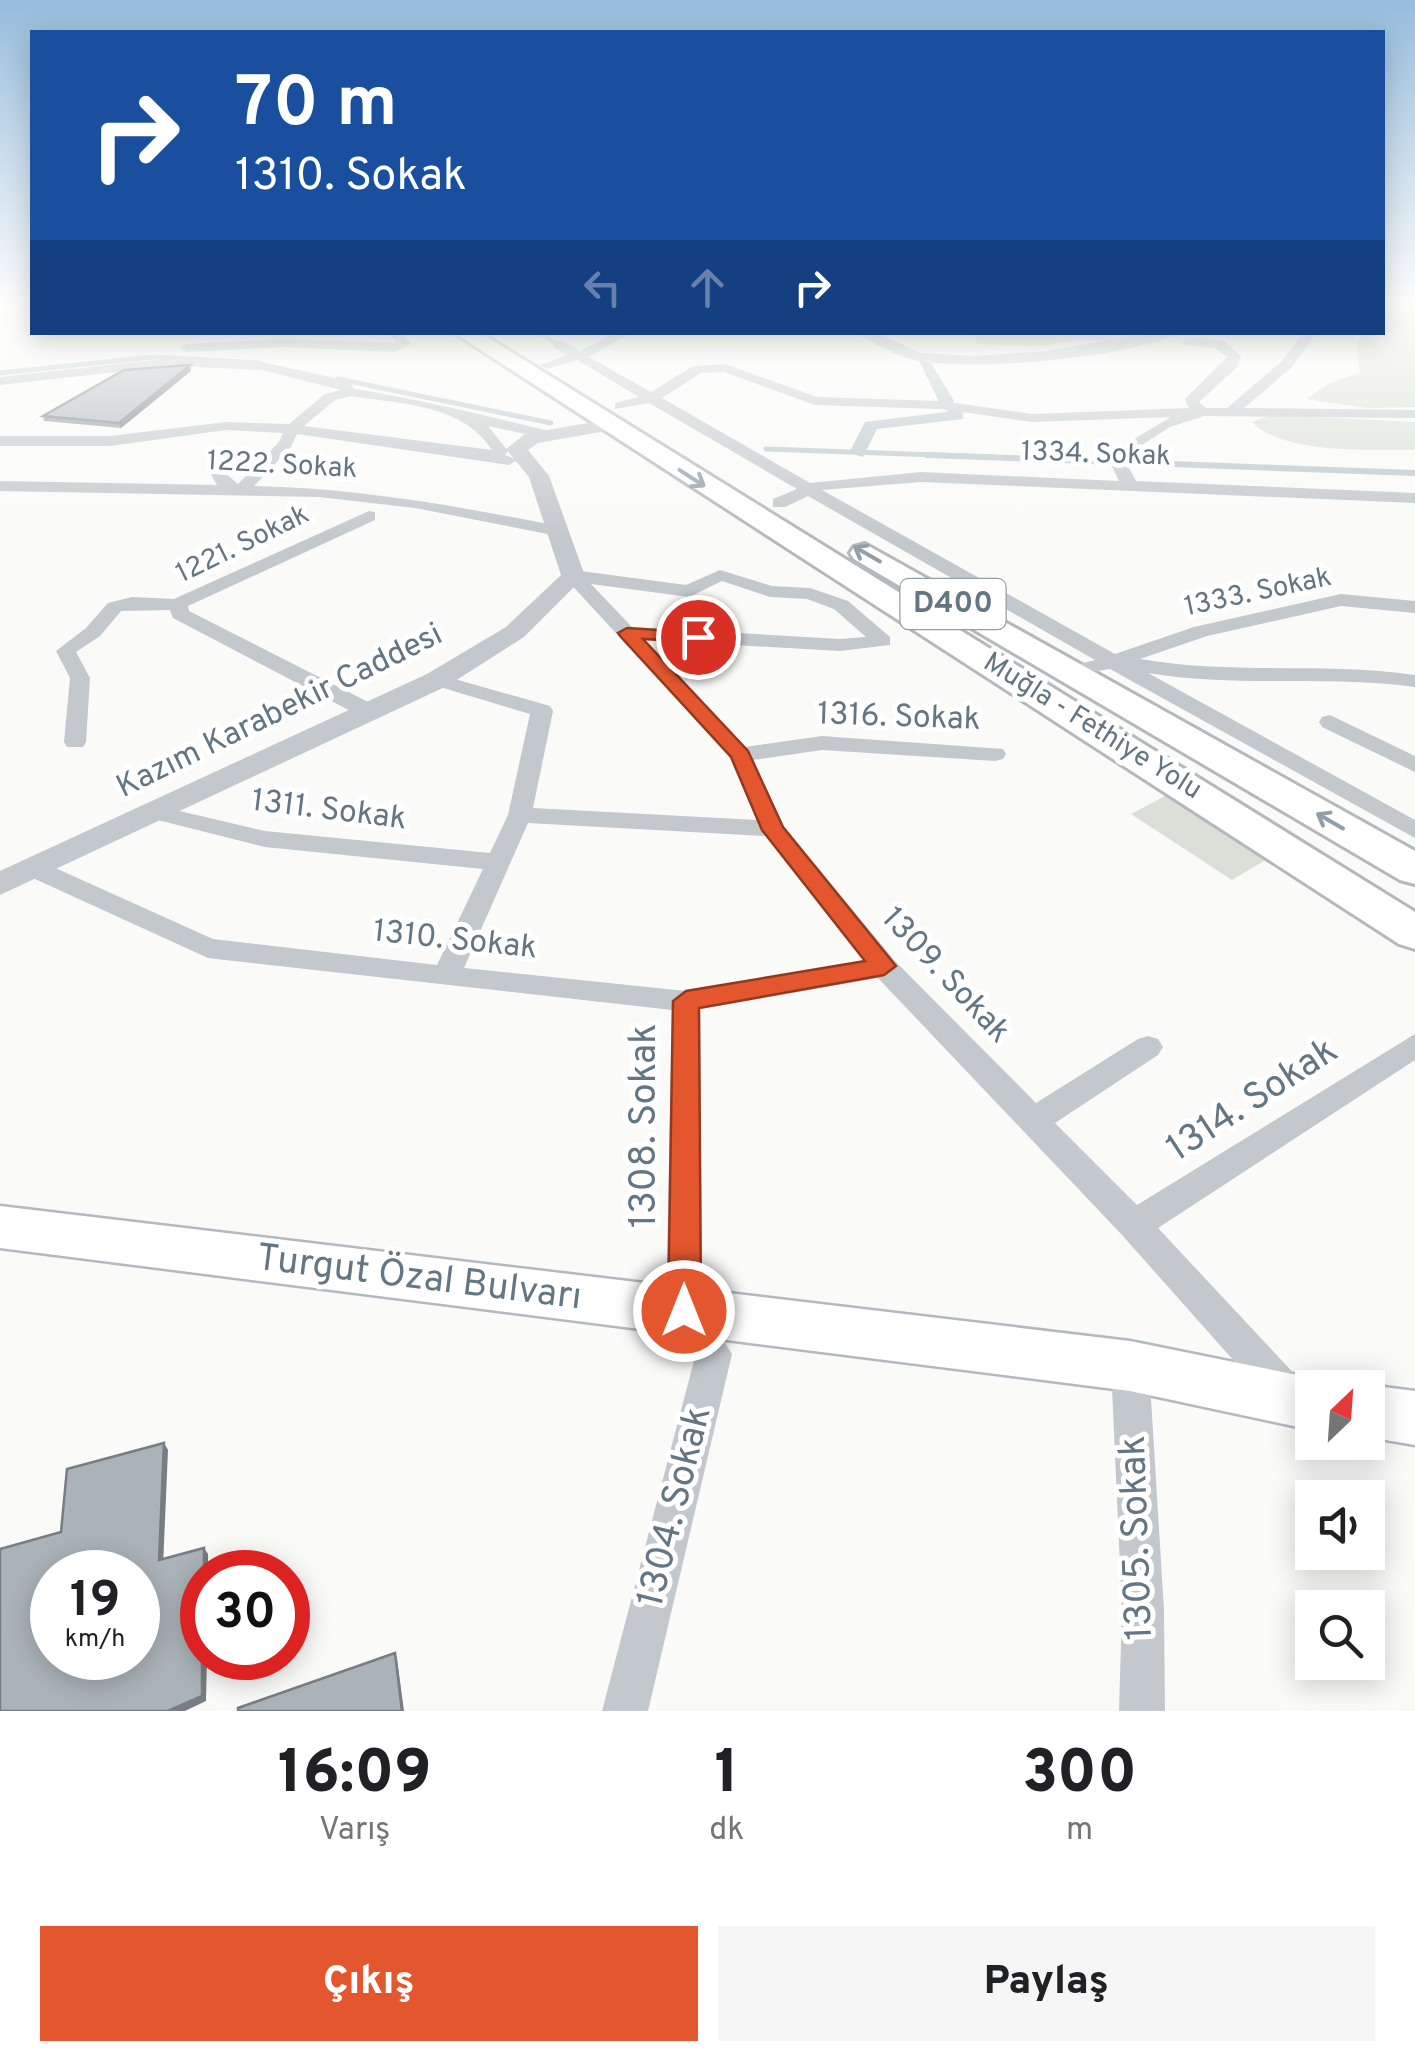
<!DOCTYPE html>
<html lang="tr">
<head>
<meta charset="utf-8">
<style>
  :root { --surface:#fff; --page:#f6f6f6; --text:#202124; --muted:#757577; --accent:#e4572e }
  body { margin:0; font-family:Overpass,sans-serif; background:var(--page); color:var(--text); height:100vh; display:flex; flex-direction:column; font-size:38px; white-space:nowrap }
  * { box-sizing:border-box; margin:0 }
  p { font-size:32px; color:var(--muted) }
  .icon { flex:none; width:55px; height:55px; fill:none; stroke:currentColor; stroke-width:2; stroke-linecap:round; stroke-linejoin:round }
  .map { position:relative; height:1711px; overflow:hidden }
  .side { display:flex; flex-direction:column; background:var(--surface); flex:1 }
  .side>* { flex:none }
  .hud { position:absolute; left:30px; top:30px; width:1355px; height:305px; border-radius:0px; box-shadow:0 5px 25px #0003; background:#1a4fa0; color:#fff; overflow:hidden }
  .needle { width:65px; rotate:25deg }
  .buttons { position:absolute; left:1295px; top:1370px; display:grid; gap:20px }
  .buttons a { display:grid; place-items:center; width:90px; height:90px; border-radius:0px; background:var(--surface); box-shadow:0 5px 25px #0003; font-size:50px }
  .speed { position:absolute; left:30px; top:1550px; display:flex; gap:20px; font-size:50px; font-weight:700; text-align:center }
  .speed>* { display:grid; place-content:center; width:130px; height:130px; border-radius:50%; background:var(--surface); box-shadow:0 5px 25px #0003; line-height:1 }
  .speed small { font-size:25px; font-weight:400 }
  .speed .limit { border:15px solid #d22; background:#fff; color:#111 }
  .pin { position:absolute; display:grid; place-items:center; width:85px; height:85px; color:#fff; margin:-42px; border:5px solid #fff; border-radius:50%; box-shadow:0 2px 10px #0007 }
  .me { position:absolute; width:110px; margin:-55px; rotate:0deg; stroke-linejoin:round; filter:drop-shadow(0 0 8px #0008) }
  .turn { display:flex; align-items:center; gap:35px; height:210px; padding:0 40px; font-size:45px }
  .turn .icon { width:130px; height:130px; stroke-width:2.5 }
  .turn b { display:block; font-size:70px; line-height:85px }
  .lanes { display:flex; align-items:center; height:95px; padding:0 40px; background:#0003; justify-content:center; gap:50px; direction:ltr }
  .lanes .off { opacity:.35 }
  .eta { display:flex; justify-content:space-evenly; align-items:center; height:170px; text-align:center }
  .eta b { font-size:60px; font-weight:800; line-height:70px }
  .action { display:flex; gap:20px; margin-top:auto; padding:20px 40px }
  .action a { flex:1; height:115px; border-radius:0px; background:var(--accent); color:#fff; font-size:40px; font-weight:800; line-height:115px; text-align:center }
  .action a+a { background:var(--page); color:var(--text) }
  .map>svg:first-child { display:block }
  .green { fill:#dadfd7 }
  .lines { fill:none; stroke-linecap:round; stroke-linejoin:round }
  .stream-far1 { stroke:#bbc7cb; stroke-width:5 }
  .stream { stroke:#bbc7cb; stroke-width:6 }
  .canal { fill:#bbc7cb; fill-rule:evenodd }
  .secondary-casing { stroke:#b3babf; stroke-width:5 }
  .trunk-casing { stroke:#b4b9bd; stroke-width:6 }
  .service { fill:#c3c8cc; fill-rule:evenodd }
  .minor { fill:#c3c8cc; fill-rule:evenodd }
  .tertiary { fill:#c3c8cc; fill-rule:evenodd }
  .secondary { fill:#fff; fill-rule:evenodd }
  .trunk { fill:#fff; fill-rule:evenodd }
  .wall { fill:#929a9f }
  .shaded-wall { fill:#777d82 }
  .building { fill:#aab3b9; stroke:#777d82; stroke-width:2.5; fill-rule:evenodd }
  .oneway { stroke:#939fa8 }
  .route { fill:#e4572e; stroke:#94391e; stroke-width:2.5 }
  .labels { text-anchor:middle; dominant-baseline:central; stroke-width:10; stroke-linejoin:round; paint-order:stroke }
  .far-street-label { font-size:28px; fill:#657683; stroke:#fff }
  .shield { fill:#fff; stroke:#939fa8; stroke-width:2.5 }
  .shield-label { font-size:30px; font-weight:bold; fill:#657683 }
  .street-label { font-size:32px; fill:#657683; stroke:#fff }
  .near-street-label { font-size:38px; fill:#657683; stroke:#fff }
</style>
</head>
<body>
<div class="map">
<svg width="1415" height="1711" viewBox="0 0 1415 1711">
  <rect width="100%" height="100%" fill="#fafaf8"/>
  <path class="green" d="M1385 303H1415V407L1366 408 1306 399 1330 383 1360 372 1356 347 1363 333 1382 332Z
    M974 333H1145L1109 341 1080 340 1042 346 977 344Z
    M1272 415 1415 422V450C1370 449 1284 455 1252 422Z
    M1169 794 1271 857 1232 880 1131 814Z"/>
  <g class="lines">
    <path class="stream-far1" d="M0 373 152 357 259 363
      M338 379 551 423
      M766 449 994 457"/>
    <path class="stream" d="M927 455 1415 473"/>
    <path class="canal" d="M918 358H928L954 401 952 404H940Z
      M953 406 963 413V419L877 429 863 457 849 453 865 422 946 412Z"/>
    <g class="secondary-casing">
      <path id="secondary" d="M0 1206 1130 1341 1312 1378 1332 1388H1312V1430L1130 1391 0 1248Z
        M1368 1385 1415 1391V1445L1368 1437V1388H1361Z"/>
    </g>
    <g class="trunk-casing">
      <path id="trunk" d="M453 332H479L1415 912V949L1399 944Z
        M865 544 1415 851V884L1400 880 854 559 850 553 854 547Z"/>
    </g>
    <path class="service" d="M533 332H542L561 344 556 345Z"/>
    <path class="minor" d="M388 332H401L411 344 395 352 284 347 186 352 180 348 186 344 284 339 397 343Z
      M617 332H632L589 357 651 392 693 366 725 364 817 397 941 401 1032 414 1189 408 1185 399 1227 357 1215 348 1182 344 1187 337 1224 341 1241 356 1237 367 1199 402 1206 408H1227L1281 362 1304 332H1317L1291 368 1244 408 1415 410V418L1204 416 1170 427 1123 457 1136 481 1415 493V503L921 482 822 490 1115 654 1194 627 1341 594 1415 601V613L1341 606 1207 636 1140 659C1232 675 1324 662 1415 675V687C1326 675 1237 688 1148 673L1415 820V838L1110 669 1064 676V668L1095 660 808 496 785 507H773V499L797 489 649 403 615 409V403L639 397 577 360 547 369 540 365 567 355 553 347V341H563L580 351ZM724 372 815 405 941 409 1032 422 1171 417 1110 453 1107 456 1119 481 921 472 810 483 662 398 701 373Z
      M856 332H874L921 353 975 356 1047 351 1157 332H1180C1132 358 974 371 919 361 898 357 874 344 856 332Z
      M171 358 262 362 348 381 355 389C423 400 487 416 553 432L555 435 548 439 488 426 508 451 505 455 517 460 509 465 297 434 291 447 254 486C358 488 456 506 558 526L567 531 558 536 415 508 319 497 0 491V481L217 485 210 473 239 447 247 452 226 474 238 484 279 442 283 433 226 430 110 446H0V436H110L226 422 289 424 325 394 341 390 262 370 171 366 0 385V377ZM351 396C400 404 463 404 492 450L304 426 335 400Z
      M369 511 375 512V520L188 606 189 611 378 707 381 712 378 717H362L173 618 170 610 121 611 100 636 76 652 90 678 86 742 83 747H67L64 742 70 678 56 651 86 628 108 603 132 597 174 599Z
      M573 570 686 585 720 570 772 586 810 588 848 601 890 637V645L840 651 644 640 745 747 822 736 1003 749 1006 754 1003 759 995 761 822 750 753 760 784 827 894 960 1036 1103 1138 1039 1148 1036 1158 1039 1163 1047 1158 1055 1055 1123 1137 1205 1415 1034V1060L1158 1228 1300 1380 1306 1393 1300 1406 1287 1411 1274 1406 1122 1235 878 978 700 1009 702 1307 732 1354 648 1711H602L695 1357 666 1311 672 1010 208 958 24 874 20 868 33 860 42 862 213 939 437 965 483 869 265 847 146 817 142 812 154 805 265 831 490 853 508 815 530 714 430 684 427 680 437 674 550 706 553 711 533 808 757 820 730 757 567 580 564 576ZM722 581 770 597 807 599 834 609 866 637 840 639 632 627 591 584 689 597ZM528 823 766 836 864 961 686 991 464 968Z
      M1330 715 1415 756V772L1322 727 1319 722 1322 717Z
      M1130 1348 1143 1353 1149 1366 1164 1610 1165 1711H1119L1122 1610 1111 1366 1117 1353Z"/>
    <path class="tertiary" d="M610 419 620 425 617 429 538 443 528 450 549 476 585 576 524 637 447 686 0 895V871L427 674 506 627 561 575 529 477 506 449 525 434Z"/>
    <use href="#secondary" class="secondary"/>
    <use href="#trunk" class="trunk"/>
  </g>
  <path class="wall" d="M191 371 121 428 44 421 43 416Z"/>
  <path class="shaded-wall" d="M190 365 191 371 121 428 119 423Z
    M164 1443 168 1450 163 1567 159 1560Z
    M204 1548 208 1554V1572H204Z
    M395 1653 397 1659 404 1711H402Z
    M203 1658H207L206 1701 185 1711H168Z"/>
  <path class="building" d="M190 365 119 423 43 416 124 370Z
    M164 1443 159 1560 204 1548V1572H202V1696L168 1711H0V1549L61 1532 67 1469ZM52 1572H138V1658H52Z
    M395 1653 402 1711H238V1708Z"/>
  <defs><path id="oneway-shaft" d="M-6 0H5M1.5-3L5.5 0L1.5 3" fill="none" stroke-width="1.6" stroke-linecap="round" stroke-linejoin="round" transform="scale(2.5)"/></defs>
  <g class="oneway">
    <use href="#oneway-shaft" transform="translate(692 478) rotate(33)"/>
    <use href="#oneway-shaft" transform="translate(867 554) rotate(-150)"/>
    <use href="#oneway-shaft" transform="translate(1330 821) rotate(-150)"/>
  </g>
  <linearGradient id="sky" x2="0" y2="1"><stop stop-color="#96bcdc"/><stop offset="0.56" stop-color="#fdfdfc"/><stop offset="1" stop-color="#fdfdfc" stop-opacity="0"/></linearGradient>
  <rect width="1415" height="542" fill="url(#sky)"/>
  <path class="route" d="M627 628 704 633 707 637 698 642 643 639 748 751 783 827 896 966 884 975 699 1008 701 1311 696 1322 684 1326 673 1322 668 1311 673 1001 686 991 865 961 762 830 731 757 621 637 618 633Z"/>
  <g class="labels">
    <g class="far-street-label">
      <text transform="translate(1096 455) rotate(2)">1334. Sokak</text>
      <text transform="translate(282 466) rotate(3)">1222. Sokak</text>
      <text transform="translate(243 545) rotate(-26)">1221. Sokak</text>
      <text transform="translate(1258 593) rotate(-12)">1333. Sokak</text>
      <text transform="translate(1092 727) rotate(32)">Muğla - Fethiye Yolu</text>
    </g>
    <rect class="shield" x="900.5" y="579" width="105" height="50" rx="8"/>
    <g class="shield-label">
      <text x="953" y="604">D400</text>
    </g>
    <g class="street-label">
      <text transform="translate(280 712) rotate(-26)">Kazım Karabekir Caddesi</text>
      <text transform="translate(899 718) rotate(2)">1316. Sokak</text>
      <text transform="translate(329 811) rotate(7)">1311. Sokak</text>
      <text transform="translate(455 941) rotate(6)">1310. Sokak</text>
      <text transform="translate(945 976) rotate(47)">1309. Sokak</text>
    </g>
    <g class="near-street-label">
      <text transform="translate(1253 1101) rotate(-33)">1314. Sokak</text>
      <text transform="translate(645 1126) rotate(-90)">1308. Sokak</text>
      <text transform="translate(419 1279) rotate(7)">Turgut Özal Bulvarı</text>
      <text transform="translate(676 1507) rotate(-76)">1304. Sokak</text>
      <text transform="translate(1138 1538) rotate(-92)">1305. Sokak</text>
    </g>
  </g>
</svg>
<div class="buttons">
<a><svg class="needle" viewBox="-14 -14 28 28"><path d="M0-13l5 13h-10z" fill="#e53935"/><path d="M0 13l5-13h-10z" fill="#757577"/></svg></a>
<a><svg class="icon" aria-label="sound" viewBox="0 0 24 24"><path d="M4 9h4l5-4v14l-5-4H4zM17 9q2 3 0 6"/></svg></a>
<a><svg class="icon" aria-label="search" viewBox="0 0 24 24"><circle cx="10" cy="10" r="6"/><path d="M15 15l6 6"/></svg></a>
</div>
<div class="speed"><div>19<small>km/h</small></div><div class="limit">30</div></div>
<div class="pin" style="left:698px;top:637px;background:#d93025"><svg class="icon" aria-label="arrive" viewBox="0 0 24 24"><path d="M6 21V4h12l-3 4 3 4H6"/></svg></div>
<svg class="me" style="left:684px;top:1311px" viewBox="-20 -20 40 40"><circle r="17" fill="#e4572e" stroke="#fff" stroke-width="3"/><path d="M0-11L8 9 0 5-8 9z" fill="#fff"/></svg>
<div class="hud">
<div class="turn"><svg class="icon" aria-label="right" viewBox="0 0 24 24"><path d="M7 20v-9h11M14 6l5 5-5 5"/></svg><div><b>70 m</b>1310. Sokak</div></div>
<div class="lanes"><svg class="icon off" aria-label="left" viewBox="0 0 24 24"><path d="M17 20v-9H6M10 6l-5 5 5 5"/></svg><svg class="icon off" aria-label="ahead" viewBox="0 0 24 24"><path d="M12 20V5M6 11l6-6 6 6"/></svg><svg class="icon" aria-label="right" viewBox="0 0 24 24"><path d="M7 20v-9h11M14 6l5 5-5 5"/></svg></div>
</div>
</div>
<section class="side">
<div class="eta">
<div><b>16:09</b><p>Varış</p></div>
<div><b>1</b><p>dk</p></div>
<div><b>300</b><p>m</p></div>
</div>
<div class="action"><a>Çıkış</a><a>Paylaş</a></div>
</section>
</body>
</html>
